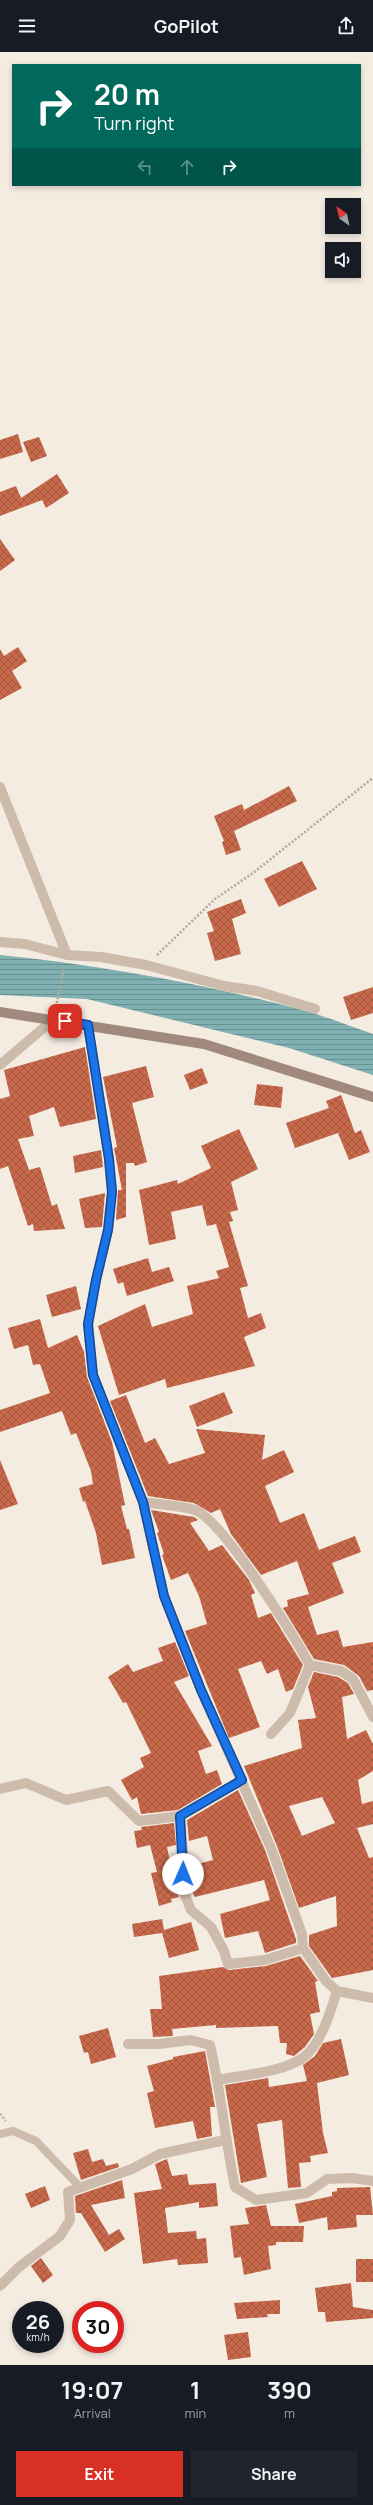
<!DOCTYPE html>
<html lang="en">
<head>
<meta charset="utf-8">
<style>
  :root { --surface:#171b24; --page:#20242c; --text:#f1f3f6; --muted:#9ea1a6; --accent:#d93025 }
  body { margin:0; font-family:Manrope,sans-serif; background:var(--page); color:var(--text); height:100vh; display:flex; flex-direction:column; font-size:15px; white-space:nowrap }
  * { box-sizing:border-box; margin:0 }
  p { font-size:13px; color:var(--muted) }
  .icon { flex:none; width:22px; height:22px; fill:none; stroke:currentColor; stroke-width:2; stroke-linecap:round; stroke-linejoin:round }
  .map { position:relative; height:2313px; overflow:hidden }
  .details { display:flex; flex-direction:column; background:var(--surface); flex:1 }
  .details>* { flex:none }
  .top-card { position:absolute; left:12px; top:12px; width:349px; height:122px; border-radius:0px; box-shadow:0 2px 6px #0003; background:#00695c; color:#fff; overflow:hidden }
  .needle { width:26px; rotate:327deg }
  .buttons { position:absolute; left:325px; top:146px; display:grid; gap:8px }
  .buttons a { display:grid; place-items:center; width:36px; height:36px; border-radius:0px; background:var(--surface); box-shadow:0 2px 6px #0003; font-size:20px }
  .speed { position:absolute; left:12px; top:2249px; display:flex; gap:8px; font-size:20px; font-weight:700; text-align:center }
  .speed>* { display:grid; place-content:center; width:52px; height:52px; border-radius:50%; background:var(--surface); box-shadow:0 2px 6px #0003; line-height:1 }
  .speed small { font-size:10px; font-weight:400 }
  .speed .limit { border:6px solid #d22; background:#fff; color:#111 }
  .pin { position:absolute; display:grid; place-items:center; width:34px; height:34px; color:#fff; margin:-17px; border-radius:8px; box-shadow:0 2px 6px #0006 }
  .me { position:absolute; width:44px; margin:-22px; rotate:1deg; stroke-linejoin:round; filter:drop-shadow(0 0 3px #0008) }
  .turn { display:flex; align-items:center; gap:14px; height:84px; padding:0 16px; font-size:18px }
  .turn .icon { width:52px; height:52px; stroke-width:2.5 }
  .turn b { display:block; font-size:28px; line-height:34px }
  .lanes { display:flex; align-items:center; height:38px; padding:0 16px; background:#0003; justify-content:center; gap:20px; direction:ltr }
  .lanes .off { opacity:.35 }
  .eta { display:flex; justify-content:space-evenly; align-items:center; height:68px; text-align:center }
  .eta b { font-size:24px; font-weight:700; line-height:28px }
  .cta { display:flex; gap:8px; margin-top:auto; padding:8px 16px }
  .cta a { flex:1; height:46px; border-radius:0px; background:var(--accent); color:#fff; font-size:16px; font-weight:700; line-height:46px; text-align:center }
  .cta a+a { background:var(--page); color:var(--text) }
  header { display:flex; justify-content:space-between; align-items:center; height:52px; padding:0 16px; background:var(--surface); font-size:18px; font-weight:700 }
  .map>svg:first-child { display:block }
  .water { fill:url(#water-rules) }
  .building { fill:url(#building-cross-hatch); fill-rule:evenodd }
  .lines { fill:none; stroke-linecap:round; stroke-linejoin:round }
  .path { stroke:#b9a596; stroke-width:2.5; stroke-dasharray:2 2; stroke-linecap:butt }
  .lane { stroke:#cdbbac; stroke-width:8 }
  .street { stroke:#cdbbac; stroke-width:10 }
  .secondary { stroke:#a18a7d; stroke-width:10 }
  .route-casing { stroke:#114b97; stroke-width:10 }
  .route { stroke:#1a73e8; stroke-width:7 }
</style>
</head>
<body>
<header><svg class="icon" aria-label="menu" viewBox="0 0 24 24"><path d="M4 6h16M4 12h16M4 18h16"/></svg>GoPilot<svg class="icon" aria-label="share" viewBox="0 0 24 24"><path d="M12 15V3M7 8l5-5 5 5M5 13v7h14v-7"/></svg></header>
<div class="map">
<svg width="373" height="2313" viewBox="0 0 373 2313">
  <defs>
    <pattern id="water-rules" width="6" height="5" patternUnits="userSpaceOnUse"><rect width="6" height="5" fill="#7fb0b2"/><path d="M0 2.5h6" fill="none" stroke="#699091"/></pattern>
    <pattern id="building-cross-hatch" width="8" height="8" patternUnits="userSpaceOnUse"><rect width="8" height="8" fill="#c8694b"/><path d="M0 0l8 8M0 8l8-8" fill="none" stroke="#a4573f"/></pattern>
  </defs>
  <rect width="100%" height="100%" fill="#f4ebe1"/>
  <path class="water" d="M0 903C99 913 199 931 295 956 322 963 347 973 373 982V1023L289 996 87 947 0 943Z"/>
  <path class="building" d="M18 382 23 400 0 407V388Z
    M39 385 47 404 31 410 23 390Z
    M57 422 69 441 46 456 42 448 0 464V440L16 434 21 446Z
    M0 487 15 508 0 519Z
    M18 595 27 609 12 619 22 636 0 648V597L4 604Z
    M289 734 297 749 234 779 241 798 226 803 222 790 224 789 214 764 242 752 244 758Z
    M302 809 317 837 279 855 264 827Z
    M241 847 246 861 232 867 241 902 215 909 207 881 214 879 207 860Z
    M373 935V961L351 968 343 945Z
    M85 995 96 1067 60 1075 54 1055 29 1064 34 1084 18 1087 29 1118 40 1115 52 1154 57 1152 65 1177 34 1179 33 1172 28 1174 8 1114 0 1117V1047L10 1044 4 1018Z
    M146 1014 154 1045 132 1051 147 1110 135 1114 134 1111H126V1165L116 1168 118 1138H122L114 1096 117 1095 103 1025Z
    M202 1016 208 1031 190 1038 184 1023Z
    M257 1032 283 1035 281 1056 254 1053Z
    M341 1043 355 1081 361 1078 370 1100 349 1108 338 1081 295 1096 286 1071 329 1056 326 1049Z
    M239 1077 258 1117 231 1130 238 1158 230 1160 233 1169 229 1170 248 1234 240 1236 248 1266 261 1261 266 1276 244 1285 255 1314 167 1336 165 1327 119 1343 98 1274 145 1252 152 1275 193 1262 187 1234 219 1226 216 1219 229 1215 216 1172 207 1174 202 1153 171 1160 176 1187 149 1193 139 1138 177 1128 178 1132 211 1116 201 1094Z
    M101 1098 103 1115 75 1121 73 1104Z
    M105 1141 102 1175 85 1176 79 1147Z
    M148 1206 152 1220 169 1215 174 1229 127 1244 123 1230 118 1232 113 1217Z
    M76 1234 81 1257 52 1265 46 1243Z
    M40 1267 48 1296 77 1283 84 1300 87 1325 112 1390 125 1453 121 1454 127 1477H129L135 1506 102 1513 96 1481 85 1449 83 1450 79 1436 93 1432 91 1419 76 1381 71 1383 62 1359 0 1380V1358L50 1341 40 1312 33 1313 28 1293 14 1297 8 1276Z
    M224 1340 233 1361 197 1375 189 1354Z
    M126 1343 145 1391 155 1386 169 1412 205 1401 196 1377 265 1383 262 1408 284 1398 294 1420 265 1434 280 1471 304 1461 319 1498 355 1484 361 1500 332 1511 344 1541 308 1555 317 1583 338 1578 343 1595 373 1590V1638L367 1639 359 1624 344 1613 314 1607 283 1556 288 1554 287 1548 309 1542 297 1509 261 1523 231 1482 220 1457 211 1461 194 1451 148 1444 110 1349Z
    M0 1408 18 1452 0 1458Z
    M151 1458 194 1465 198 1468 190 1471 209 1499 222 1493 249 1528 255 1541 251 1543 258 1566 271 1561 303 1613 293 1637 286 1640 278 1617 267 1622 261 1609 238 1617 260 1675 229 1686 185 1579 207 1572 199 1544 188 1521 171 1528 162 1503 164 1502 157 1481 159 1480Z
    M175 1590 189 1624 174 1630 212 1694 198 1699 206 1722 217 1718 222 1732 178 1758 141 1762 137 1745 132 1748 121 1728 144 1715 140 1706 151 1701 126 1650 123 1651 108 1625 128 1612 133 1620 163 1609 158 1596Z
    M314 1620 338 1625 348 1631 354 1642 342 1645 347 1687 366 1678 373 1692V1719L358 1728 362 1752 373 1749V1772L357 1776 369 1806 373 1805V1918L332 1926 309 1894V1883L337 1874 336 1844 299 1856 277 1794 244 1714 302 1696 298 1668 316 1666 308 1635ZM322 1745 335 1771 302 1784 289 1754Z
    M238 1738 265 1798 296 1887V1891L265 1901 258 1879 225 1886 220 1862 270 1848 264 1828 195 1845 188 1832 190 1814 213 1808 207 1784 189 1789 187 1768Z
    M174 1771 176 1793 167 1795 172 1819 176 1818 175 1833 179 1845 171 1847 172 1850 159 1854 151 1821 157 1820 150 1793 137 1796 134 1779 142 1778 141 1775Z
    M162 1867 164 1878 191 1870 199 1898 169 1906 162 1881 134 1885 132 1872Z
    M300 1904 318 1929 315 1930 320 1960 310 1962 314 1982 305 1995 294 2004 286 2002 287 1991H280L278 1974 216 1976V1973L172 1977 173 1984 153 1985 150 1957H162L159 1924 223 1915 229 1918 266 1914Z
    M108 1976 116 2005 91 2012 88 2000 84 2001 79 1984Z
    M341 1987 349 2023 317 2031 323 2081 328 2101 310 2104 311 2110 299 2111 301 2135 288 2136 282 2068 257 2072 267 2125 241 2131 225 2033 268 2026 269 2035 307 2029 303 2013 315 2004 323 1991Z
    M205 1999 215 2055H210L212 2084 197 2087 193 2069 155 2076 147 2041 154 2039 147 2014 173 2007V2005Z
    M88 2097 92 2110 103 2107 106 2114 118 2111 119 2115 81 2128 73 2101Z
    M167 2107 172 2124 187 2122 189 2133 216 2131 218 2154 199 2156V2150L165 2156 168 2181 196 2179 197 2187 206 2186 208 2211 178 2213 177 2207 143 2212 134 2141 162 2137 155 2112Z
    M122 2128 125 2146 91 2153 109 2183 119 2177 125 2187 105 2200 81 2161H76L75 2144Z
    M45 2134 50 2148 31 2156 25 2142Z
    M370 2135 373 2163H356L357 2175 328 2178 327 2165 299 2171 295 2152 332 2144V2140L337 2139V2136Z
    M266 2153 271 2174H304L303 2190H276V2193L268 2194 271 2217 244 2223 241 2205 234 2206 230 2174 249 2172 245 2156Z
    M41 2206 53 2223 43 2231 31 2214Z
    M356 2207H373V2230H356Z
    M351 2231 353 2255 373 2258V2266L326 2270 325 2260H318L315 2236Z
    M280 2248V2262H267L268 2265 237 2267 234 2251Z
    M248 2280 251 2305 228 2308 224 2283Z"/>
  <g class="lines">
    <path class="path" d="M157 903 215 847 253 821 373 726
      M56 955 64 915
      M0 2062 6 2069"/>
    <path class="lane" d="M0 2082 13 2079 36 2089 79 2134"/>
    <path class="street" d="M0 735 67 903
      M0 890 25 892 67 903 101 905 146 913 224 934 257 939 315 957
      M88 973 109 1107 112 1140 108 1178 96 1228 88 1273 93 1323 143 1450 164 1544 201 1638 271 1796 302 1882 303 1896 326 1929 337 1939 373 1946
      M0 1013 54 967
      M143 1450C156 1452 187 1454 197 1459 225 1472 293 1583 310 1613L341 1619 353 1627 373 1665
      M271 1682 290 1661 310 1613
      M242 1728 180 1764 184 1811 181 1833 191 1858 211 1875 224 1899 228 1912 265 1908 303 1896
      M0 1737 26 1731 66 1748 108 1739 139 1769 180 1764
      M128 1992H159L190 1988 210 1993C221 2040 225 2087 235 2135L256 2148 307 2141 327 2127 352 2126 373 2129
      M218 2028C242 2023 285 2020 304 2005 321 1992 331 1958 337 1939
      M0 2234 19 2215 60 2184 70 2168 68 2140 132 2117 160 2102 225 2088"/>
    <path class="secondary" d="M0 960 204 992 373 1045"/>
  </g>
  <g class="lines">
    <g class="route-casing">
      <path id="route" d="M65 969 88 973 109 1107 112 1140 108 1178 96 1228 88 1272 93 1323 143 1450 164 1544 201 1638 242 1728 180 1764 183 1822"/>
    </g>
    <use href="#route" class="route"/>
  </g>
</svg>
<div class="buttons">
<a><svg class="needle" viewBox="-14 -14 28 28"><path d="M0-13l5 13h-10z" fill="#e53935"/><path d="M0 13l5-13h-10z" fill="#9ea1a6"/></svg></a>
<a><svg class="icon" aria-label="sound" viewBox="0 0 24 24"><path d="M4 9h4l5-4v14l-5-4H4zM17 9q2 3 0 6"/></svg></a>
</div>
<div class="speed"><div>26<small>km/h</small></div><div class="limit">30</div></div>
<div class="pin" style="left:65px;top:969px;background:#d93025"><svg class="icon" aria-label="arrive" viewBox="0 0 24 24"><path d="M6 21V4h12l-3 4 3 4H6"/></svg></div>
<svg class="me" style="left:183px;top:1822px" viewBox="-20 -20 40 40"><circle r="19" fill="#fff"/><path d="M0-13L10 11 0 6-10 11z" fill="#1a73e8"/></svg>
<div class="top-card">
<div class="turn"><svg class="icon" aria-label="right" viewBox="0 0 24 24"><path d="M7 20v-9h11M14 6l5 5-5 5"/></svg><div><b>20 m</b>Turn right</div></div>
<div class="lanes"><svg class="icon off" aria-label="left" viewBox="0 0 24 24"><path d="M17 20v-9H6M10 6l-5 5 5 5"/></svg><svg class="icon off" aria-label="ahead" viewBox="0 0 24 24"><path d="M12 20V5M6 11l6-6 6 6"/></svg><svg class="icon" aria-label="right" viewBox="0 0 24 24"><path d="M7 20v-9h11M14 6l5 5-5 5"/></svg></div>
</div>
</div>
<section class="details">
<div class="eta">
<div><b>19:07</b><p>Arrival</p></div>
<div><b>1</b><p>min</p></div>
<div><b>390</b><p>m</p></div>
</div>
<div class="cta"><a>Exit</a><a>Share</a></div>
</section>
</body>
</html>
